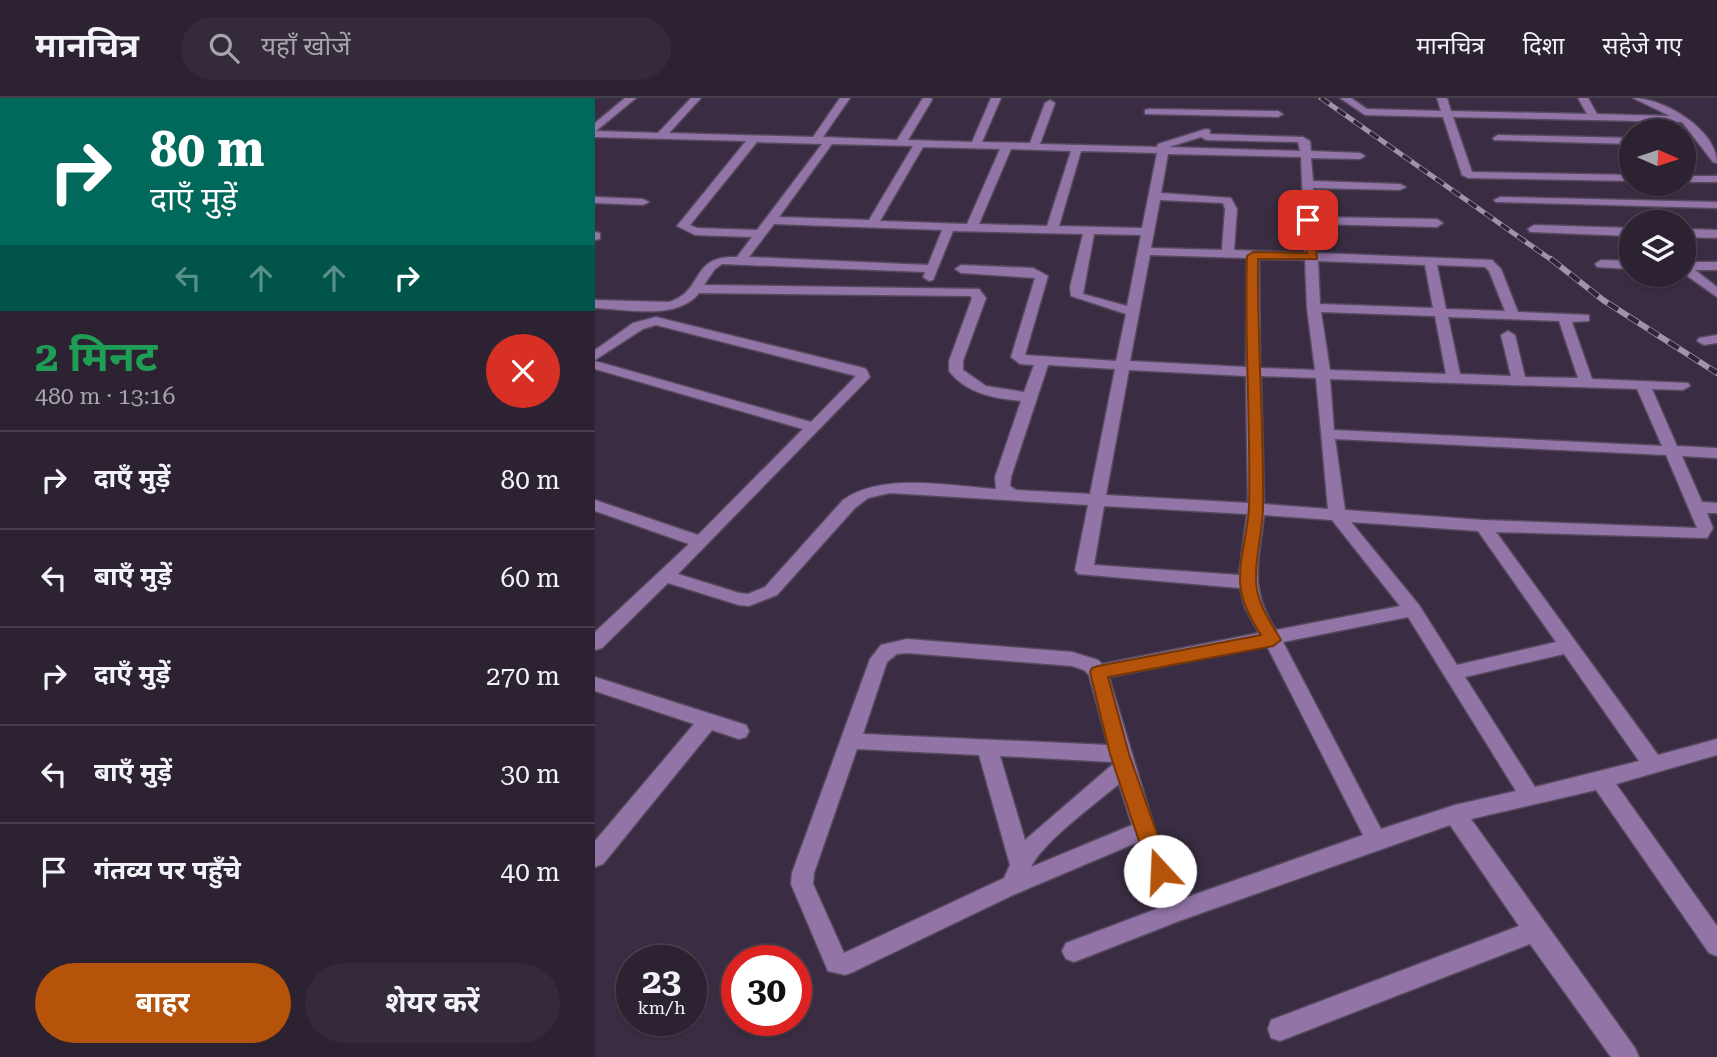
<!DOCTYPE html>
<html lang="hi">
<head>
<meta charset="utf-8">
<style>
  :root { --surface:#2c2232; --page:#342a3a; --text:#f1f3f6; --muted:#a6a4ac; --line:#483f4d; --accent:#b45309 }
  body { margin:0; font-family:"Roboto Serif","Noto Sans Devanagari",serif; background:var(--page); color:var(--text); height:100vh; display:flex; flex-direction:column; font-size:26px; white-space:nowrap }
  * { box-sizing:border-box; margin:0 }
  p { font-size:23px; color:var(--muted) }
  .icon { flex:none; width:38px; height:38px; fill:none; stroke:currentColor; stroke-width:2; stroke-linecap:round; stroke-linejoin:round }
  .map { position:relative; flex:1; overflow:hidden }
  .panel { display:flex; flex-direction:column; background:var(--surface); width:595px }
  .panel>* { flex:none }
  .hud { background:#00695c; color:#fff; overflow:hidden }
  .needle { width:46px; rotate:93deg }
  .fabs { position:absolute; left:1024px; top:21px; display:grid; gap:14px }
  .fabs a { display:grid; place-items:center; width:77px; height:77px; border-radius:50%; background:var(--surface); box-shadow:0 2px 5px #0004,0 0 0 2px var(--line); font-size:35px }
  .speed { position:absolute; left:21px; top:847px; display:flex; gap:14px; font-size:35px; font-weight:700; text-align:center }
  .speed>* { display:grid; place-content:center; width:91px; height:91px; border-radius:50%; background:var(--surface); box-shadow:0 2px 5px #0004,0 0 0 2px var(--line); line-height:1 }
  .speed small { font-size:18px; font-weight:400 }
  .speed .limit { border:10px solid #d22; background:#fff; color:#111 }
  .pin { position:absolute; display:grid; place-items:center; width:60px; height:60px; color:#fff; margin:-30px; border-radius:14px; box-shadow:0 4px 10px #0006 }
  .me { position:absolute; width:77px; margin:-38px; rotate:340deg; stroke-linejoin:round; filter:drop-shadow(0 0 5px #0008) }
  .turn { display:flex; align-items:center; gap:24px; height:147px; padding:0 35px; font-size:32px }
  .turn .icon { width:91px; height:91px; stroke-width:2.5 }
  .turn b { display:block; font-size:49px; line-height:60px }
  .lanes { display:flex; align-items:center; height:66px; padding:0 35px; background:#0003; justify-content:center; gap:35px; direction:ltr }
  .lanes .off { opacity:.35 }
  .round { display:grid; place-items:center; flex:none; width:74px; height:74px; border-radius:37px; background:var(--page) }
  .overview { display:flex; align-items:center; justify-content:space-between; height:119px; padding:0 35px }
  h1 { font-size:42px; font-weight:700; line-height:52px; color:#1e9e55 }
  .primary-button { display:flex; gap:14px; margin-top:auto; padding:14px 35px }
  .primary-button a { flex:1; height:80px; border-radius:42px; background:var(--accent); color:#fff; font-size:28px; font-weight:700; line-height:80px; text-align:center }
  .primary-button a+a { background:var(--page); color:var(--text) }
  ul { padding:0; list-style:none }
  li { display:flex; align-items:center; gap:21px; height:98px; padding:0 35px; border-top:2px solid var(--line) }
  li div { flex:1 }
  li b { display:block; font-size:26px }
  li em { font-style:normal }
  header { display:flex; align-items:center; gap:42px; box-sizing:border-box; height:98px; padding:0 35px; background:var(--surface); border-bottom:2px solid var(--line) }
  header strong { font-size:33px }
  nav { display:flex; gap:38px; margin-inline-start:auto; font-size:24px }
  .search { width:490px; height:63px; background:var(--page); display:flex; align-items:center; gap:18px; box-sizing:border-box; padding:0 24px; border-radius:38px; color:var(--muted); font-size:26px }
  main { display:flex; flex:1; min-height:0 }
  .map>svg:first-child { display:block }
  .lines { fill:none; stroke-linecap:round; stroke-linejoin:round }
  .minor-casing { stroke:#564a5f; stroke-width:3 }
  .minor { fill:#9274a7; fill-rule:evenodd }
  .rail-far1-casing { stroke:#9e95a6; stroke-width:5 }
  .rail-casing { stroke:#9e95a6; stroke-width:6 }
  .rail-far1 { stroke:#302439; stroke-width:3.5; stroke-dasharray:10; stroke-linecap:butt }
  .rail { stroke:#302439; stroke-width:4.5; stroke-dasharray:12; stroke-linecap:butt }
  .route { fill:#b45309; stroke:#753606; stroke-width:2 }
</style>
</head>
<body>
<header>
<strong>मानचित्र</strong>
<div class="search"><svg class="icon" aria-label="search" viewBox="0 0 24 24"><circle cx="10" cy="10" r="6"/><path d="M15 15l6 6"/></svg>यहाँ खोजें</div>
<nav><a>मानचित्र</a><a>दिशा</a><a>सहेजे गए</a></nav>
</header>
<main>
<section class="panel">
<div class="hud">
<div class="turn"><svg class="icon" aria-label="right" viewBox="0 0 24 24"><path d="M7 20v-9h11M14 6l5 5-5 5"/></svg><div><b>80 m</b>दाएँ मुड़ें</div></div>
<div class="lanes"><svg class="icon off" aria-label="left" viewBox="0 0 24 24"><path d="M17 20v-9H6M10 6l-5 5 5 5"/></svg><svg class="icon off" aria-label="ahead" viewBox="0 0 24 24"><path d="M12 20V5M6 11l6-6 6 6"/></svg><svg class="icon off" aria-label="ahead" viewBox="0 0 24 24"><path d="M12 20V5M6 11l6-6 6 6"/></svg><svg class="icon" aria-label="right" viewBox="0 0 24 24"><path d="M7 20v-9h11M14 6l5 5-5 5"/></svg></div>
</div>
<div class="overview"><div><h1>2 मिनट</h1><p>480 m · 13:16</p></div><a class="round" style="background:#d93025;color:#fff"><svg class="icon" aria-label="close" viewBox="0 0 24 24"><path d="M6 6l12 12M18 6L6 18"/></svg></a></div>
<ul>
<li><svg class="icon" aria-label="right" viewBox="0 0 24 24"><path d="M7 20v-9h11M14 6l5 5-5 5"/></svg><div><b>दाएँ मुड़ें</b></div><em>80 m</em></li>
<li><svg class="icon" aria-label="left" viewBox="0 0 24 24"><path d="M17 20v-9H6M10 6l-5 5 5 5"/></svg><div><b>बाएँ मुड़ें</b></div><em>60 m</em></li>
<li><svg class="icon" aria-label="right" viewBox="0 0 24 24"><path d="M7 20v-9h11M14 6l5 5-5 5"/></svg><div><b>दाएँ मुड़ें</b></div><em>270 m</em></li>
<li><svg class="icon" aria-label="left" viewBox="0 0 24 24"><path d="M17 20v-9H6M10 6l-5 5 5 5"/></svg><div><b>बाएँ मुड़ें</b></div><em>30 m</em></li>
<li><svg class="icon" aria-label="arrive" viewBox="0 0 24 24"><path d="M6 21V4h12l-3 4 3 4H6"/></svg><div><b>गंतव्य पर पहुँचे</b></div><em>40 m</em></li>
</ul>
<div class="primary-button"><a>बाहर</a><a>शेयर करें</a></div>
</section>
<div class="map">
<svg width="1122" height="959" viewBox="0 0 1122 959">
  <rect width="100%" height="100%" fill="#3a2d43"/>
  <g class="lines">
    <g class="minor-casing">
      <path id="minor" d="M30 0H41L1 33 63 35 96 0H106L74 35 218 39 245 0H255L228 39 302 42 328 0H336L337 2 313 42 377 44 396 0H406L387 44 435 45 450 5 455 2 460 5 445 46 562 49 563 46 611 31 615 32V36L708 39 715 43 716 53 765 55 770 58 765 61 716 60 718 83 805 86 811 89 805 92 718 90 720 119 842 121 848 125 842 129 720 126 722 155 897 162 906 171 923 214 994 217V223L977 224 997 281 1093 285 1095 288 1088 292 1057 291 1082 348 1122 350V360L1087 358 1107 404 1122 405V415H1112L1118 430 1112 440 901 434 1063 657 1122 641V657L1021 686 1122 828V858L1114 855 1001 692 876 721 1040 950 1044 959H1016L935 846 685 943 676 940 673 931 676 922 924 828 855 727 584 823 479 864 471 861 467 853 471 845 567 809 543 744 416 798 258 874 250 877 233 873 196 786 197 775 275 561 286 547 312 541 477 554 503 562 507 566 664 535 650 510 645 490 483 476 480 472 493 407 295 395 273 400 260 410 182 497 154 508 144 507 73 485 7 550 0 552V534L94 446 0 413V402L103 437 208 331 0 271V263L216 324 261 278 61 227 48 231 0 262V252L38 225 61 219 265 269 271 271 275 279 83 476 144 495 153 496 170 489 248 402C288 374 353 388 401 391L400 379 426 303C399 300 372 296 354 273V263L377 200 375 198 104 195C82 223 32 211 0 210V202L74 204C110 193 94 157 142 159L157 139 100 137 82 128 151 43 0 39V25ZM606 39 611 42 703 44 705 53 574 49ZM162 44 227 46 162 132 102 130 95 127ZM237 46 318 48 274 122 184 119ZM328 49 405 51 372 126 285 123ZM416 51 476 53 452 128 384 126ZM486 53 562 55 547 130 464 128ZM573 56 706 59 710 155 639 152 642 111 636 100 566 95ZM565 102 628 105 630 111 627 152 556 150ZM179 126 347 132 333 167 154 159ZM358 133 488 136 475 189 476 198 531 216 521 263 430 257 453 178 438 170 366 167 360 171 366 175 440 180 416 259 425 266 439 267 429 294 391 288 368 272V263L391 200 384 191 109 187 120 171 127 166 330 174 328 179 334 183 338 182ZM499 136 546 137 532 208 488 196ZM555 157 652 160 651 269 535 263ZM664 161 710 162 712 210 720 272 665 270ZM723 163 830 167 838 210 725 206ZM842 167 890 169 894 173 910 213 851 211ZM726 214 840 218 851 276 735 272ZM853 219 964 223 983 280 930 279 920 237 913 233 906 237 916 278 865 276ZM453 267 520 271 495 396 421 392 415 388 416 379ZM534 272 651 278 653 405 511 397ZM666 278 721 280 733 411 669 406ZM735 281 1042 291 1067 348 739 332ZM740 341 1071 357 1102 430 888 422 750 412ZM509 408 652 416 644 477 499 467ZM669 417 737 422 805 508 681 532C653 490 664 463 669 417ZM756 424 883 433 961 544 862 567 824 507ZM813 519 921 693 860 707 786 731 688 544ZM672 548 768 737 587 801 560 732 514 579ZM312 555 477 568 489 572 494 577 513 647 268 636 292 564 302 556ZM969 556 1044 663 940 689 870 579ZM262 651 384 657 415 767 409 780 249 855 218 786 219 775ZM405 658 517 664 518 666 430 742ZM524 686 537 727 436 769C448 744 501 705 524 686Z
        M745 0H756L772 11 846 13 842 0H852L856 13 992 16 983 0H993L1002 16 1075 18 1038 0C1069 0 1122 32 1122 65L1118 64 1087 24 858 19 877 74 1036 77V83L873 80 867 77 848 19 770 17Z
        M554 11 683 13 688 16 683 19 550 16V12Z
        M903 37 1036 40V46L899 42 898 40Z
        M1088 78H1122V84H1088Z
        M0 99 48 101 54 104 48 107 0 105Z
        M905 99 1122 104V110L901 104 899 102Z
        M939 127 1036 130V138L935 134 933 131Z
        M1088 131 1122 132V140L1088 139Z
        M0 134 5 135V141L0 142Z
        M1006 162 1036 163V171L1002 169 1000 166Z
        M1088 164H1122V172H1100L1122 189V199L1088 175Z
        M1122 237V245L1109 247 1102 243 1104 240Z
        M0 579 151 627 154 633 151 639 144 641 117 632 8 766 0 769V743L99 626 0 593Z"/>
    </g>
    <use href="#minor" class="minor"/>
    <g class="rail-far1-casing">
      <path id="rail-far1" d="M726 0 958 163"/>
    </g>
    <g class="rail-casing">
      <path id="rail" d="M956 161 1008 202 1122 275"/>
    </g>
    <use href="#rail-far1" class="rail-far1"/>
    <use href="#rail" class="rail"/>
  </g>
  <path class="route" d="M709 119 718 122 722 161H663C662 243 669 326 668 408 668 433 660 458 661 483 662 506 675 523 686 542L678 548 513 579 534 656 575 773 572 780 565 782 557 780 554 773 515 656 495 574 497 570 503 568 666 537C656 521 646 504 645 484 644 459 653 434 654 409 656 325 649 241 652 158L658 154 712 155Z"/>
</svg>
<div class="fabs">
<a><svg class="needle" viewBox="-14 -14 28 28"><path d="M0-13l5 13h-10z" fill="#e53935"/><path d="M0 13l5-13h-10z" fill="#a6a4ac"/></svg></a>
<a><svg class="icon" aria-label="layers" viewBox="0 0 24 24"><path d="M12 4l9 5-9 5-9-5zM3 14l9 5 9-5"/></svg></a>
</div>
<div class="speed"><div>23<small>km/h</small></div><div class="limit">30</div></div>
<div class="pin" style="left:713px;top:122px;background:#d93025"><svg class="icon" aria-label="arrive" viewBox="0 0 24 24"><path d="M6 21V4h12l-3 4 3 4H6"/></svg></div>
<svg class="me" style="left:565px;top:773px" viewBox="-20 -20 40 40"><circle r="19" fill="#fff"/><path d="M0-13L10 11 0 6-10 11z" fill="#b45309"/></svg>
</div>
</main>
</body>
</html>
